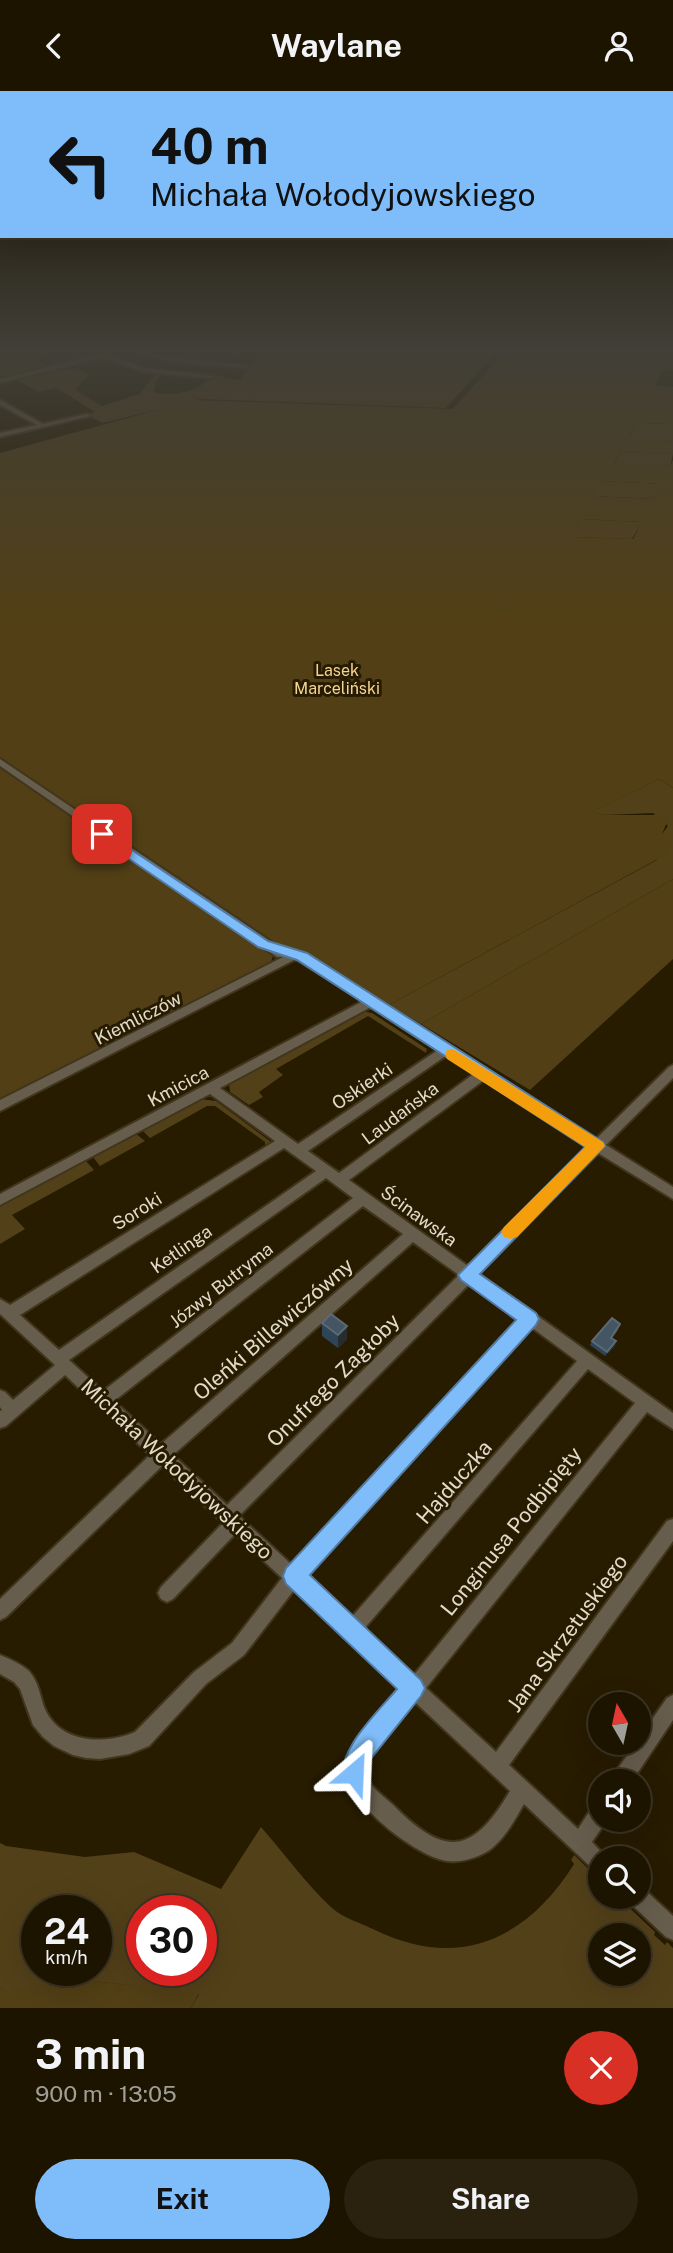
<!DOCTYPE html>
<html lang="en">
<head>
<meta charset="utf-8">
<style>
  :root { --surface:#1d1400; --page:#2a210f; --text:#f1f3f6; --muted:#a09e99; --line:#3b3322; --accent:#7fbdfa }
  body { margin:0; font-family:"Public Sans",sans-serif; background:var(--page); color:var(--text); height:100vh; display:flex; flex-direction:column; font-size:26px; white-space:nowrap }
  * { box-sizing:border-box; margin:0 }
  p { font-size:23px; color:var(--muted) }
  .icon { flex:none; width:38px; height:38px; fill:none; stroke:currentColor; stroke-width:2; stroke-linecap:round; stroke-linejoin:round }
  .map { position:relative; height:1917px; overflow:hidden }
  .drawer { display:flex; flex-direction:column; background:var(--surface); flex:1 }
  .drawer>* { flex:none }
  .hud { position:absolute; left:0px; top:0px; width:674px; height:147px; box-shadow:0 7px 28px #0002,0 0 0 2px var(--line); background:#7fbdfa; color:#111; overflow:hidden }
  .needle { width:46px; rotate:351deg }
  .fabs { position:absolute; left:588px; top:1601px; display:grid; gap:14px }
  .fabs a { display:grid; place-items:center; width:63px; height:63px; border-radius:50%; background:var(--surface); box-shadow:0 7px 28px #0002,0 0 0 2px var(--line); font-size:35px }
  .speed { position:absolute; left:21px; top:1804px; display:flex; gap:14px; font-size:35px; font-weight:700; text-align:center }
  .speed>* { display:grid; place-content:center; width:91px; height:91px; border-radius:50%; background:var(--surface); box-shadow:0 7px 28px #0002,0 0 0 2px var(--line); line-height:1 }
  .speed small { font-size:18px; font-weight:400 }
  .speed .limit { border:10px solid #d22; background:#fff; color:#111 }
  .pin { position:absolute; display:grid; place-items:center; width:60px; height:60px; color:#fff; margin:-30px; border-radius:14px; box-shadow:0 4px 10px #0006 }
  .me { position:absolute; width:77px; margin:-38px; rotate:26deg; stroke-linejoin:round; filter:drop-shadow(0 0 5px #0008) }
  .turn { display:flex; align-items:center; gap:24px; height:147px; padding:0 35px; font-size:32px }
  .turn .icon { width:91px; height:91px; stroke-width:2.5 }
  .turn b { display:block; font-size:49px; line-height:60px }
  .round { display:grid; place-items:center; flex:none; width:74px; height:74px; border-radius:37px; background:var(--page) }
  .overview { display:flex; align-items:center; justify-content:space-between; height:119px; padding:0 35px }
  h1 { font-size:42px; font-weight:700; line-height:52px }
  .cta { display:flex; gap:14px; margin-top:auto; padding:14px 35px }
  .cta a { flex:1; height:80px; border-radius:42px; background:var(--accent); color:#111; font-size:28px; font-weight:700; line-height:80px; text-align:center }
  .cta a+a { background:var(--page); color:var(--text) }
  header { display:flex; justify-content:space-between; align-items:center; height:91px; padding:0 35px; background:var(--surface); font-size:32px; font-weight:700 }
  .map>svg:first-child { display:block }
  .green { fill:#524019; fill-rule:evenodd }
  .forest { fill:#523f16; fill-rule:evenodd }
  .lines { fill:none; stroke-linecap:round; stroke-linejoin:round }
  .minor-casing { stroke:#41361c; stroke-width:4 }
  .minor { fill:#665d4d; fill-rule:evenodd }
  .wall { fill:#304457 }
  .shaded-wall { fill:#252d2f }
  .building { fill:#445563; stroke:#5d6a73; stroke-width:2 }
  .route { fill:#7fbdfa; stroke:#537ba2; stroke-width:2 }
  .slow { fill:#f59e0b }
  .labels { text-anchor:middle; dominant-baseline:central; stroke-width:6; stroke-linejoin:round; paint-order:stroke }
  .far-park-label { font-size:16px; fill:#f5d491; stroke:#271b00 }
  .street-label { font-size:18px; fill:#e3dbca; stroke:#271b00 }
  .near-street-label { font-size:21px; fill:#e3dbca; stroke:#271b00 }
</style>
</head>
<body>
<header><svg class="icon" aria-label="back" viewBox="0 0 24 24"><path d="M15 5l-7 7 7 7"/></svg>Waylane<svg class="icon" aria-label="person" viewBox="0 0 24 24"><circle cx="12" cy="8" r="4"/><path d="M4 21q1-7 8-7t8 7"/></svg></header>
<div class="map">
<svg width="673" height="1917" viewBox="0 0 673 1917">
  <rect width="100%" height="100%" fill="#271b00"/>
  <path class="green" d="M0 261H49L37 272 52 274 4 286 0 283Z
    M260 261H496L446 317 200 308 103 332 86 324 95 321 60 299 55 297 39 301 15 288 74 277 89 283 75 299 102 315 139 303 157 282 161 283 155 292 154 302C177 304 198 302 212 284L240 289Z
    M636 332 673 333V350L629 347Z
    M621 361 673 363 670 375 614 373Z
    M603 390 661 393 653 408 594 405Z
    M580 428 642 431 632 448 571 446Z
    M659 688 673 697V788L421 933 389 914 657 769 662 743 668 735 653 722 605 724 592 721Z
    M361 920 372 922 427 958 426 962 368 925 276 978 283 984 259 1001 263 1006 249 1014 230 1001 229 992Z
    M200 1008 216 1010 271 1051 265 1055V1051L215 1015H207L150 1047 143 1040Z
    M135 1042 145 1050 100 1075 93 1066Z
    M85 1069 94 1079 12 1124 25 1138 0 1153V1113Z
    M261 1736C284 1762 306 1793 332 1817 343 1827 361 1832 375 1839 459 1880 527 1848 574 1773L571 1769 574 1764 600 1789V1806H618L655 1841 654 1844 665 1854 667 1851 673 1857V1917H191L199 1903 85 1889 6 1902 0 1896V1752L6 1755 85 1766 134 1761 221 1798ZM37 1820H96V1880H37ZM142 1820H201V1880H142ZM600 1844H639V1883H600Z"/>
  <path class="forest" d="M504 261H673V279L662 278 656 294 673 296V333L636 332 629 346 673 350V363L621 361 614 372 670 375 673 369V697L659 688 593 721 605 724H662L668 729 662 743 672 755 669 762 389 914 305 862 285 857 273 864 271 872 0 1008V362L193 309 453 318ZM603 390 660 393V394L653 408 595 405ZM580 428 641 431V432L633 448 572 446Z
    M673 788V868L530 999 421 933Z
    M85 1889 199 1902 191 1917H0V1896L6 1901Z"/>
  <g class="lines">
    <g class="minor-casing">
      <path id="minor" d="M138 261H147L172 267 250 275 247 277 172 271Z
        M233 261H239L240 263 235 264Z
        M103 262 144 277 214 285 211 287 143 281 103 266 0 292V288Z
        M0 309 43 333 87 323 90 325 0 346V342L37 334 0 314Z
        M0 668 279 856 306 863 596 1048 669 976 673 974V987L606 1054 673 1096V1108L598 1062 479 1183 673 1322V1338L647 1321 426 1597 496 1661 667 1430 673 1428V1450L509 1674 578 1738 593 1715 600 1712V1729H607L592 1751 608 1768H600V1781L593 1778 524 1713C514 1730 504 1749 488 1760 476 1767 460 1772 447 1770 414 1765 332 1702 347 1665L401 1599 294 1499 244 1564 206 1593 149 1655 129 1663 100 1668 86 1667 73 1664 54 1655 43 1646 33 1634 20 1598 14 1591 0 1583V1564C10 1568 21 1573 29 1580 38 1590 40 1604 44 1616 59 1653 104 1654 135 1641L194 1581 232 1552 282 1487 235 1443 173 1508 167 1511 161 1508 158 1502 161 1496 223 1432 162 1375 6 1526 0 1529V1508L150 1364 65 1284 6 1335 0 1337V1320L2 1319 0 1316V1299L5 1301 13 1309 55 1274 0 1223V1208L10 1214 275 1050 210 1003 0 1114V1103L363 910 296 868 0 1020V1009L283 866H277L0 675ZM371 916 438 959 298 1053 220 997ZM447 964 475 982 339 1082 308 1060ZM484 989 588 1055 468 1175 349 1089ZM284 1057 316 1080 59 1259 20 1224ZM326 1087 353 1107 103 1300 69 1269ZM363 1115 403 1143 161 1353 114 1310ZM413 1151 459 1184 227 1414 173 1364ZM470 1192 519 1228 292 1474 239 1425ZM531 1236 577 1270 350 1528 305 1486ZM588 1278 635 1312 413 1585 363 1539ZM415 1611 510 1700C472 1765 444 1766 392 1713 380 1702 365 1693 364 1675Z
        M673 1604V1629L632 1690H612L614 1683 636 1652H639V1647L667 1607Z
        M639 1796 645 1799 673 1825V1849L666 1846 631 1813 628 1806H639Z"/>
    </g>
    <use href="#minor" class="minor"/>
  </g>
  <path class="wall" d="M322 1232 347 1248 338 1257 322 1245Z
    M619 1238 612 1247 615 1255 605 1265 590 1254 592 1250Z"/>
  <path class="shaded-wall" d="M347 1235V1248L338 1257V1244Z
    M616 1250 615 1255 605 1265 607 1261Z"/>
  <path class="building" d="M331 1223 347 1235 338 1244 322 1232Z
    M612 1227 620 1233 611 1247 616 1250 607 1261 592 1250Z"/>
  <linearGradient id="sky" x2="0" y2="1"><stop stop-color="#150f00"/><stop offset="0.49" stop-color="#413f37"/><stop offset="1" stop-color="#413f37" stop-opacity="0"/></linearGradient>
  <rect width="673" height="529" fill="url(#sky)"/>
  <path class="route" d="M102 739 268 850 307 862 603 1051 605 1055 480 1183 536 1222 539 1228 536 1234 310 1484 421 1589 425 1597 421 1605 369 1670 362 1691 354 1694 345 1691C333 1662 379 1620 397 1598L286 1493 283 1485 286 1477 516 1229 461 1189 458 1184 585 1056 297 869 258 856 97 746V741Z"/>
  <path class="slow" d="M453 958 603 1051 605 1055 517 1146 510 1148 504 1146 501 1141 504 1136 585 1056 447 968 445 963 447 959Z"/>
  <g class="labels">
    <g class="far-park-label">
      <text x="337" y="579">Lasek<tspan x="337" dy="18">Marceliński</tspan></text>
    </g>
    <g class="street-label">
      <text transform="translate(138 927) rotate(-27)">Kiemliczów</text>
      <text transform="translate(178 995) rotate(-28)">Kmicica</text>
      <text transform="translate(362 995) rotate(-34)">Oskierki</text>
      <text transform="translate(400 1022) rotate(-37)">Laudańska</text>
      <text transform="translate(137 1120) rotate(-32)">Soroki</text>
      <text transform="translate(419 1125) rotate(36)">Ścinawska</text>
      <text transform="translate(181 1158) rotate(-35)">Ketlinga</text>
      <text transform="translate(221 1194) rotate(-38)">Józwy Butryma</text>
    </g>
    <g class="near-street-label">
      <text transform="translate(273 1238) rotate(-41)">Oleńki Billewiczówny</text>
      <text transform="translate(333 1289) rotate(-45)">Onufrego Zagłoby</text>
      <text transform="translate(177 1378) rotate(43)">Michała Wołodyjowskiego</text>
      <text transform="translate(454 1391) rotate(-49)">Hajduczka</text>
      <text transform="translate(511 1440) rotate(-51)">Longinusa Podbipięty</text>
      <text transform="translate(567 1542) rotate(-54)">Jana Skrzetuskiego</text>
    </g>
  </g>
</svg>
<div class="fabs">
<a><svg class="needle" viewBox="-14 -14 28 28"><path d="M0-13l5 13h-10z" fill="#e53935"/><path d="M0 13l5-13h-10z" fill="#a09e99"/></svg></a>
<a><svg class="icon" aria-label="sound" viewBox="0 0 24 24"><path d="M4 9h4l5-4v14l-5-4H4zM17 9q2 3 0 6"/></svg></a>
<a><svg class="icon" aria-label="search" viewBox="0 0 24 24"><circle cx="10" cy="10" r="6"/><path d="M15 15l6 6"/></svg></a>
<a><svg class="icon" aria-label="layers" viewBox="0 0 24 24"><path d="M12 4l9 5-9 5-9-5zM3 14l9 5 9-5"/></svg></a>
</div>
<div class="speed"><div>24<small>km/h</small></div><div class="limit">30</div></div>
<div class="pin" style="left:102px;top:743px;background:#d93025"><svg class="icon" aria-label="arrive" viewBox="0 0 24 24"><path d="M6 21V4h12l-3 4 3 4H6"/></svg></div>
<svg class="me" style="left:354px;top:1682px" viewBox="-20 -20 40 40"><path d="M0-17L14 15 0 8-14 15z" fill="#7fbdfa" stroke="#fff" stroke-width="4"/></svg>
<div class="hud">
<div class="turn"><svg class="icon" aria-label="left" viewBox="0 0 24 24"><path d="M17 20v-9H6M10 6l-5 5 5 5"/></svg><div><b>40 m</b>Michała Wołodyjowskiego</div></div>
</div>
</div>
<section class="drawer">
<div class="overview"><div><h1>3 min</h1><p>900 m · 13:05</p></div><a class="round" style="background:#d93025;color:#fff"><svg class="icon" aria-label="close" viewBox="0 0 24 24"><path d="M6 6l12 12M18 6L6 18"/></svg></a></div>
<div class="cta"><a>Exit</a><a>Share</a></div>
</section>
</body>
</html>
